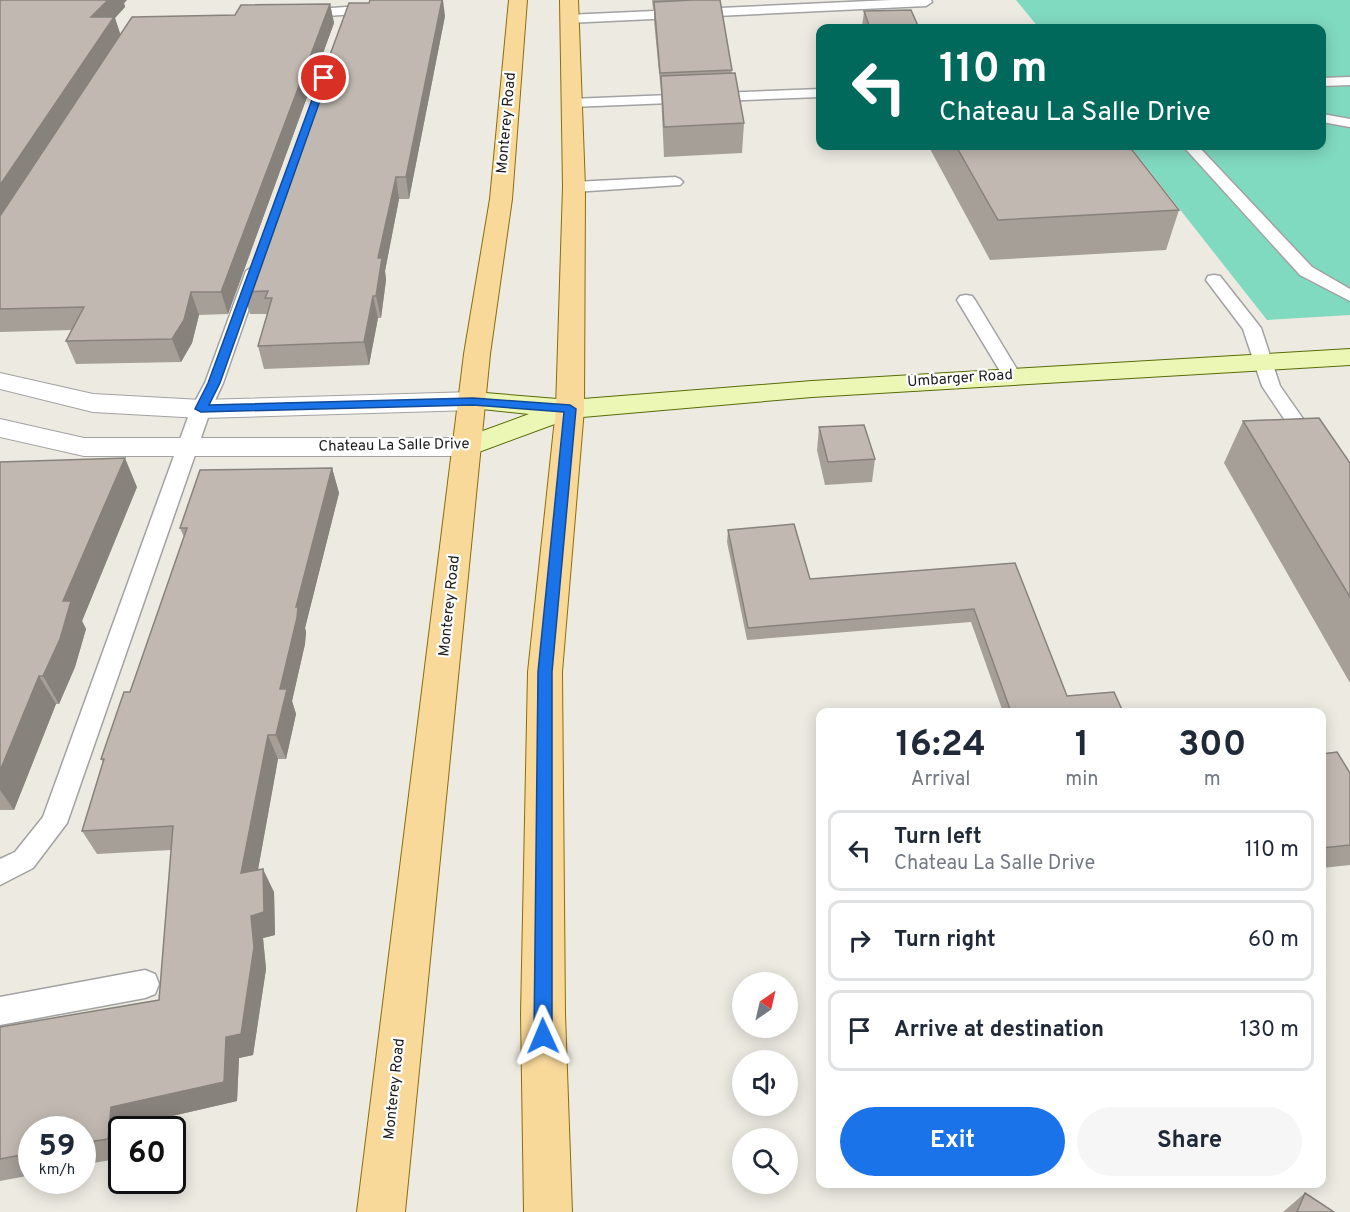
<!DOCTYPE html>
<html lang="en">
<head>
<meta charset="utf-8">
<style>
  :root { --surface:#fff; --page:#f6f6f7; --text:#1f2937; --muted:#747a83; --line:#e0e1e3; --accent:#1a73e8 }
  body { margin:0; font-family:Overpass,sans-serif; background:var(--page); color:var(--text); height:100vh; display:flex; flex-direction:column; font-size:22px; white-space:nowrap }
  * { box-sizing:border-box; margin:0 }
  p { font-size:20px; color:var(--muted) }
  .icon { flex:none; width:33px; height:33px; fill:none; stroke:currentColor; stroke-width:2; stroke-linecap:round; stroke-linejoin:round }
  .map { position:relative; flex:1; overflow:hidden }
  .panel { position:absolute; left:816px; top:708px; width:510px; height:480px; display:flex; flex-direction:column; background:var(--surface); border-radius:12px; box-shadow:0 3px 15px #0003 }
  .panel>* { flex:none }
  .banner { position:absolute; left:816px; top:24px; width:510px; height:126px; border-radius:12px; box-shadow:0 3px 15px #0003; background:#00695c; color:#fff; overflow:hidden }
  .needle { width:39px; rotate:34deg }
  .tools { position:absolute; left:732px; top:972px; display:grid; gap:12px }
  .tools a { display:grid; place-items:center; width:66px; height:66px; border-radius:50%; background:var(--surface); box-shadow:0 3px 15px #0003; font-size:30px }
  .speed { position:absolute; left:18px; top:1116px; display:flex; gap:12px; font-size:30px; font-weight:700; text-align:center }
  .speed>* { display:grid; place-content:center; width:78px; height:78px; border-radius:50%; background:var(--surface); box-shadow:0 3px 15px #0003; line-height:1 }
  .speed small { font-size:15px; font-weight:400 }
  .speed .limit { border:3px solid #111; border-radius:9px; background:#fff; color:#111 }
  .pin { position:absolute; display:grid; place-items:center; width:51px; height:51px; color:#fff; margin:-26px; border:3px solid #fff; border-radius:50%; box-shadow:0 2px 6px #0007 }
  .me { position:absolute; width:66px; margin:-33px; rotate:359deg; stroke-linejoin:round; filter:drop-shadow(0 0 4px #0008) }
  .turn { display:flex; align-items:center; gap:21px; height:126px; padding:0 24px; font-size:27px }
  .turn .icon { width:78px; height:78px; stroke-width:2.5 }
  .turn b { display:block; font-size:42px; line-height:51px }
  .eta { display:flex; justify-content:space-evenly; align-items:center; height:102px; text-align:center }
  .eta b { font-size:36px; font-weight:700; line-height:42px }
  .cta { display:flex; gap:12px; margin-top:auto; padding:12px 24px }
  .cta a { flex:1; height:69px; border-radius:36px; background:var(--accent); color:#fff; font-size:24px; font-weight:700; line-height:69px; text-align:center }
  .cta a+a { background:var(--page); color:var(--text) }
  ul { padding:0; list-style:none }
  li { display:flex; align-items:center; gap:18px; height:81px; margin:0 12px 9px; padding:0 12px; border:3px solid var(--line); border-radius:12px }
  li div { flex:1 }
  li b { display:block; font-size:22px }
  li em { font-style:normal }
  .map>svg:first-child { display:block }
  .pitch { fill:#80dac0 }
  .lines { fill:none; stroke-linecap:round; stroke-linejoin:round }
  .lane-casing { stroke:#a2a2a2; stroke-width:3 }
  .street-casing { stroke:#a2a2a2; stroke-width:2 }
  .secondary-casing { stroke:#586c08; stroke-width:2 }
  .primary-casing { stroke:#8d6d05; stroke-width:2 }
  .lane { fill:#fff; fill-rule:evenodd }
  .street { fill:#fff; fill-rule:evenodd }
  .secondary { fill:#edf7b5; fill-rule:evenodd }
  .primary { fill:#f8d99a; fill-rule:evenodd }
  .wall { fill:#a69f98 }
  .shaded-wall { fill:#87827c }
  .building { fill:#c1b9b1; stroke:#87827c; stroke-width:1.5 }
  .route { fill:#1a73e8; stroke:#114b97; stroke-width:1.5 }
  .labels { text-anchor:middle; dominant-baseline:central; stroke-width:4.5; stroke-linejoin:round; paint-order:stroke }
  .street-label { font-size:15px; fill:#1b1b1b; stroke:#fff }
</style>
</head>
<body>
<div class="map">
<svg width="1350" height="1212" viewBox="0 0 1350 1212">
  <rect width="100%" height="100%" fill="#eceae1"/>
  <path class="pitch" d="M1016 0H1350V315L1267 320 1130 146H1322V28H1039Z"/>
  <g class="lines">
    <g class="lane-casing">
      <path id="lane" d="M891 0H931L932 2 926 6 567 23 561 19 567 15Z
        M375 5 381 9 379 12 303 18 297 14 303 10Z
        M1350 77V85L1322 86V78Z
        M820 89V97L571 107 564 103 571 99Z
        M1322 114 1350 119V127L1322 122Z
        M1183 146H1198L1312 267 1350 289V301L1300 275Z
        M675 177 680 179 683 182 680 185 574 192 566 187 574 182Z
        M254 266 262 271 223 383 211 409 67 823 33 868 0 885V859L15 852 43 817 191 409 205 383 246 271Z
        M1214 275 1220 276 1261 328 1280 386 1320 443 1317 447 1310 449 1303 447 1262 386 1243 329 1206 280 1208 276Z
        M966 295 972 296 975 300 1021 376 1019 380H1005L1003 376 957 300 960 296Z
        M145 970 155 974 159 984 155 994 145 998 0 1025V997Z"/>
    </g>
    <g class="street-casing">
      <path id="street" d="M0 373 93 394 201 400 473 392 483 395 487 401 483 407 473 410 201 418 93 412 0 389Z
        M0 419 84 438H468L478 440 482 447 478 454 468 456H84L0 437Z"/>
    </g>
    <g class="secondary-casing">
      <path id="secondary" d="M1350 349V365L812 397 571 418 468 456 458 454 454 447 458 440 529 414 463 407 459 401 463 395 473 392 570 400 812 381Z"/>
    </g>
    <g class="primary-casing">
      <path id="primary" d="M509 0H527L512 199 490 354 405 1212H357L464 354 490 199Z
        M560 0H578L585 187 584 409 562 672 565 1014 572 1212H524L521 1014 528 672 556 409 563 187Z"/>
    </g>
    <use href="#lane" class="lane"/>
    <use href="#street" class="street"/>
    <use href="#secondary" class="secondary"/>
    <use href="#primary" class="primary"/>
  </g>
  <path class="wall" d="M0 0H127L124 3 125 7 115 18 120 35 235 15 330 4 334 23 228 314 199 315 192 343 181 362 76 364 66 341 72 330 0 332Z
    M652 0H720L732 73 744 123 742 153 664 157 661 93 654 21V9H653Z
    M864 11 919 28H862Z
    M445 16 409 199H399L385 271 386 280 381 318H378L369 365 264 369 258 346 267 314H250L243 292Z
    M931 146H1129L1179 210 1166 250 990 260 930 149Z
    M1243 421 1350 463V683L1224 463Z
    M819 427 875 459 872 482 825 485 817 450Z
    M0 462 137 487 82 621 86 629 75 667 59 704H56L14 810H0Z
    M332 468 339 493 305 628 306 632 305 644 292 701 296 714 286 759H278L258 870 274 892 275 935 263 938 266 969 253 1055 239 1058 237 1101 129 1126 128 1130H122V1158L82 1165V1130H32V1175L0 1181V1027L159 1000 171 850 97 854 82 831 103 762 101 759 130 692 184 537 180 528Z
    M728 530 810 579 1015 563 1067 696 1123 712H1003L971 622 747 640 727 542Z
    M1322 754 1350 773V865L1322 868Z
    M1305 1193 1334 1212H1283Z"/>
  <path class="shaded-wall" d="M108 0H127L124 3 125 7 115 18 121 36 0 221V185L91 17Z
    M442 0H443L445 16 409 199 406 177Z
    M330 4 334 23 228 314 221 292Z
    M396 177 399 199 385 271 386 280 381 318 376 296 378 258Z
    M191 292 199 315 192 343 181 362 172 339Z
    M373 296 378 318 369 365 364 342Z
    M125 458 137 487 82 621 86 629 75 667 59 704 43 676 63 601Z
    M332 468 339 493 305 628 306 632 305 644 292 701 296 714 286 759 276 735 280 689 296 607Z
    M39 676 56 704 14 810 0 790V771Z
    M268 735 278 759 253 897 241 873Z
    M263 869 274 892 275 935 263 938 266 969 253 1055 239 1058 237 1101 129 1126 128 1130H122V1153L108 1139 111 1107 226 1037 251 916Z"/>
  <path class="building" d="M0 0H108L91 17H114L0 185Z
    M370 0H442L406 177H396L378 258H382L376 296H373L364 342 258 346 272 298H265L268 291 243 292 349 3H369Z
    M692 0H720L732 70 660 73 654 2Z
    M330 4 221 292H191L184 320 172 339 66 341 84 307 0 309V216L132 17 235 15 241 5Z
    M911 10 919 28H870L864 11Z
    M735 73 744 123 664 127 661 76Z
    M956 146H1129L1179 210 998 220Z
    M1319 418 1350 463V597L1243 421Z
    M864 425 875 459 828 462 819 427Z
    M125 458 63 601H71L60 639 43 676H39L0 771V462Z
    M332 468 296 607H298L297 618 280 689H287L276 735H268L241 873 263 869 264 912 251 916 254 947 241 1034 226 1037 224 1082 111 1107 108 1139 82 1143V1130H32V1153L0 1159V1027L159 1000 173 826 82 831 104 759H101L124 692H130L187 528H180L200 470Z
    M794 524 810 579 1015 563 1067 696 1114 692 1123 712H1011L974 609 748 628 728 530Z
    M1337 752 1350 773V845L1322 848V754Z
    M1305 1193 1334 1212H1297Z"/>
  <path class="route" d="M324 75 328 78 220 383 209 405 473 398 570 405 576 409 552 672V1036L550 1043 543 1045 537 1043 534 1036 538 672 564 412 473 405 201 412 195 409 208 383 320 78Z"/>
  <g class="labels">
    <g class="street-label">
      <text transform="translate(507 123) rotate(-85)">Monterey Road</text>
      <text transform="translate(960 379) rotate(-4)">Umbarger Road</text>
      <text transform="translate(394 446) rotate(-1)">Chateau La Salle Drive</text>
      <text transform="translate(450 606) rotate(-84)">Monterey Road</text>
      <text transform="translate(395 1089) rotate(-84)">Monterey Road</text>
    </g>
  </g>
</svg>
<div class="tools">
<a><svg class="needle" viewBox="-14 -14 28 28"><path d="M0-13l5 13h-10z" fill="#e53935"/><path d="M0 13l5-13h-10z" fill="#747a83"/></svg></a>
<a><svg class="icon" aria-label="sound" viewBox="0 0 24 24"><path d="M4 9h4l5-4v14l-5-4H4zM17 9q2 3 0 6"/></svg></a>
<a><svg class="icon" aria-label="search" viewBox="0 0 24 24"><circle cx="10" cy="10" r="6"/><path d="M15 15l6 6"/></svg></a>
</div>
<div class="speed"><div>59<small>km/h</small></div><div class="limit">60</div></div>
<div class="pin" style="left:324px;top:78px;background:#d93025"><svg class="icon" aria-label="arrive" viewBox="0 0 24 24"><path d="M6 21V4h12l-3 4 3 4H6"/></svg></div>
<svg class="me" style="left:543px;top:1036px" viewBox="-20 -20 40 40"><path d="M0-17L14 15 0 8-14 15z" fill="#1a73e8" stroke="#fff" stroke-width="4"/></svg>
<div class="banner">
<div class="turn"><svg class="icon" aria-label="left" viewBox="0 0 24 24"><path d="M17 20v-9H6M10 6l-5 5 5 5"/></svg><div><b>110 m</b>Chateau La Salle Drive</div></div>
</div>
<section class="panel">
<div class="eta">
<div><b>16:24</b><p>Arrival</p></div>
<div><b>1</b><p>min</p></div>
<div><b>300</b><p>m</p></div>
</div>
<ul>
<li><svg class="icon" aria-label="left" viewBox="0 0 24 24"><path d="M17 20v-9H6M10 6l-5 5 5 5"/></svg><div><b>Turn left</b><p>Chateau La Salle Drive</p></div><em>110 m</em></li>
<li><svg class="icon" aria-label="right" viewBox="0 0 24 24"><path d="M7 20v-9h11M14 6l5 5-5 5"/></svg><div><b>Turn right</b></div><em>60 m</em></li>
<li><svg class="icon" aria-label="arrive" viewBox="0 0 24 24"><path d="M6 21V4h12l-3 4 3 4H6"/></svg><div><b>Arrive at destination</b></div><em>130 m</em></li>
</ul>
<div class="cta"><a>Exit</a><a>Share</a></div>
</section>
</div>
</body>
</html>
